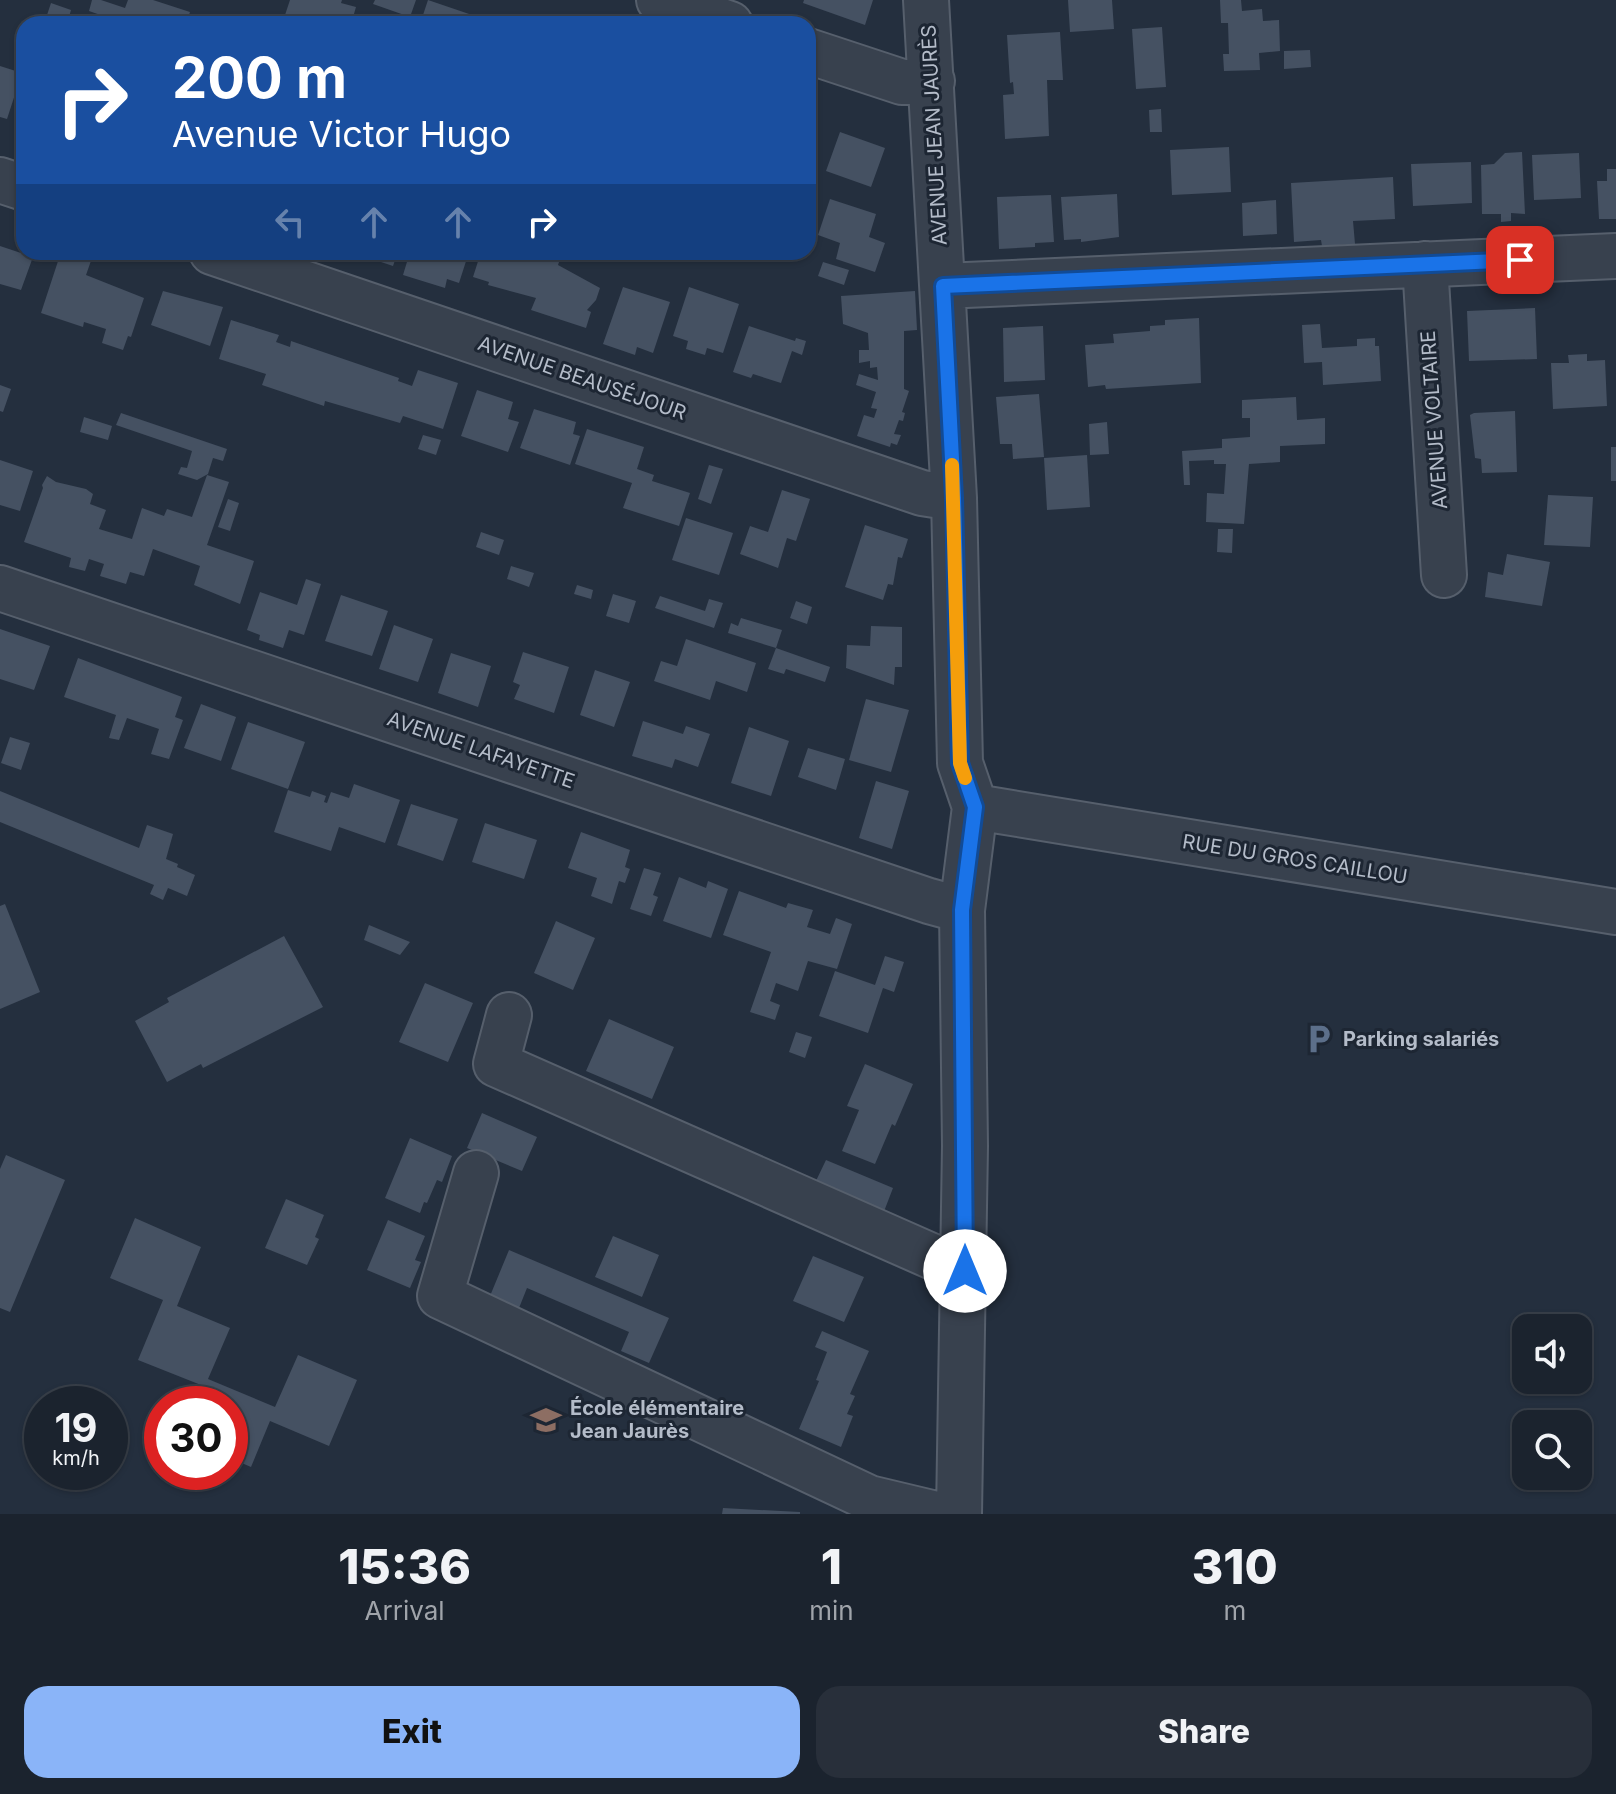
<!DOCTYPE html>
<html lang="en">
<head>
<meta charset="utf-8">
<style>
  :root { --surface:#1b232e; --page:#282f3a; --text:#f1f3f6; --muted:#a0a4aa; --line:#39404a; --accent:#8ab4f8 }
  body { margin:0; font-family:Inter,sans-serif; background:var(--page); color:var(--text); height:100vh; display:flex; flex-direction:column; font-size:30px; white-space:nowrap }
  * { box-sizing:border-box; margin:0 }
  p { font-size:26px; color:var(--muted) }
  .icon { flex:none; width:44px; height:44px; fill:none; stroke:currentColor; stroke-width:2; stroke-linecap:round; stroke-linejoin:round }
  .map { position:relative; height:1514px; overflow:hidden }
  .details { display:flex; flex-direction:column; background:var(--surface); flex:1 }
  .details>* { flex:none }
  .hud { position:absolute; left:16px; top:16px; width:800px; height:244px; border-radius:24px; box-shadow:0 2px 6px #0004,0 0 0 2px var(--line); background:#1a4fa0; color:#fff; overflow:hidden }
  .fabs { position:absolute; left:1512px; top:1314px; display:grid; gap:16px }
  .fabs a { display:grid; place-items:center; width:80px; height:80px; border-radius:16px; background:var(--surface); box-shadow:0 2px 6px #0004,0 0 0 2px var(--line); font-size:40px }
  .speed { position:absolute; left:24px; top:1386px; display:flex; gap:16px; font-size:40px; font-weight:700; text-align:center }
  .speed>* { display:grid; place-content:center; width:104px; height:104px; border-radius:50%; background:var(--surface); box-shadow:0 2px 6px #0004,0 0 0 2px var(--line); line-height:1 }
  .speed small { font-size:20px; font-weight:400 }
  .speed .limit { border:12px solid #d22; background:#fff; color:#111 }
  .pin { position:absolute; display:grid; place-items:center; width:68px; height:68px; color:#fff; margin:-34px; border-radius:16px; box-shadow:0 4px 12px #0006 }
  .me { position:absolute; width:88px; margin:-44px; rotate:0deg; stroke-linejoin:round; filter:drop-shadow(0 0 6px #0008) }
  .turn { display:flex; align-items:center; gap:28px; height:168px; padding:0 24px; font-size:36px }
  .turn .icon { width:104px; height:104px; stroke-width:2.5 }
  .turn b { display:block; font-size:56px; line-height:68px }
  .lanes { display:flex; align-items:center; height:76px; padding:0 24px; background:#0003; justify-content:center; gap:40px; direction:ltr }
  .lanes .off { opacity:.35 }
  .eta { display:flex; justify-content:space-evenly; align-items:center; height:136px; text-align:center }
  .eta b { font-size:48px; font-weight:800; line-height:56px }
  .action { display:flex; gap:16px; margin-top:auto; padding:16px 24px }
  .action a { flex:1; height:92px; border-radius:24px; background:var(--accent); color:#111; font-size:32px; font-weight:800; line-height:92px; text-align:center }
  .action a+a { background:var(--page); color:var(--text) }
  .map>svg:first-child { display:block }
  .building { fill:#455162 }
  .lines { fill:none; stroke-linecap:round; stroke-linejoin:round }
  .minor-casing { stroke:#565f6c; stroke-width:48 }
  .minor { stroke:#38414e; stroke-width:44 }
  .route-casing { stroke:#114b97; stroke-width:20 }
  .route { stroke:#1a73e8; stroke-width:14 }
  .slow { stroke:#f59e0b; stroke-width:14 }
  .labels { text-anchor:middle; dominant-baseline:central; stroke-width:6; stroke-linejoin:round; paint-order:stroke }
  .street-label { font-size:20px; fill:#b4bcc9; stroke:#1d2633 }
  .poi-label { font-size:20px; font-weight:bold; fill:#b4bcc9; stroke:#1d2633; text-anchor:start }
</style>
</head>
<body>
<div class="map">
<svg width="1616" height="1514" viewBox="0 0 1616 1514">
  <rect width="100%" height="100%" fill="#242f3e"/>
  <path class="building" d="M92 0H101L125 8 128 0H153L190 12 186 24H126L89 11Z
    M290 0H342L341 3 356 7 351 24H282Z
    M375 0H416L410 17 373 4Z
    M428 0 475 16 472 24H420Z
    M804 0H873L865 25 803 3Z
    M1068 0H1112L1114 29 1070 32Z
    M1220 0H1241L1242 11 1262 9 1263 21 1279 20 1280 51 1259 53 1260 70 1224 71 1223 54H1229L1228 23H1221Z
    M51 3 71 10 67 24H44Z
    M1162 27 1166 87 1136 89 1132 29Z
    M1060 32 1063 80H1047L1049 136 1005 139 1003 95 1014 94 1013 82 1010 83 1007 35Z
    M1310 50 1311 67 1284 69V51Z
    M0 66 22 73 7 119 0 117Z
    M1161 109 1162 132H1150L1149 110Z
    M840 132 885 148 871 187 826 171Z
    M1229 147 1231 192 1172 195 1170 150Z
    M1522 152 1525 214 1511 213V221L1501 222V214H1482L1481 165 1494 164 1505 153Z
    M1579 153 1581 198 1534 200 1532 155Z
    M1471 162 1472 203 1413 206 1411 164Z
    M1607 169H1616V219H1599L1597 181H1607Z
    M1393 177 1395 219 1353 221 1355 244 1322 246 1321 240 1294 242 1291 183Z
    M1117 194 1119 237 1081 242V239L1064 240 1061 197Z
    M1051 195 1054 242 1035 243V247L999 249 997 197Z
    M830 199 876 214 869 237 885 243 875 272 836 259 840 243 818 235Z
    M1276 200 1277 234 1243 236 1242 203Z
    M0 246 33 257 21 290 0 284Z
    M61 252H73L92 258 86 275 144 298 131 337 128 336 123 350 102 343 106 329 84 322 83 327 41 313Z
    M361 252H398L393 266 360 255Z
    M410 252H469L459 283 447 279 445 288 403 275Z
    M481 252H537L560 259 558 265 600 288 596 300 587 310 591 312 586 328 531 310 536 298 488 285 489 282 473 277Z
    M823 262 849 270 844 285 818 276Z
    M623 287 670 302 653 353 637 347 635 355 603 344Z
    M689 287 739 304 723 353 707 348 705 355 686 349 688 341 673 336Z
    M163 291 223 307 210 346 151 325Z
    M915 291 917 330 904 331V389L909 391 902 412 905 413 903 421 899 420 894 434 901 435 897 445 891 443 890 447 857 436 864 415 874 418 877 409 871 408 876 392 856 385 859 374 878 380 877 367 870 368V361L859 363V350H869L868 333 843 324 841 296Z
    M1535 308 1537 359 1469 361 1467 311Z
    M1199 318 1201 383 1106 389 1105 385 1088 387 1085 345 1114 343 1113 334 1150 331V326L1165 325V320Z
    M231 320 279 335 276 342 290 347 291 341 399 378 398 381 412 386 418 370 458 383 443 429 403 416 400 423 325 401 324 406 262 385 266 374 219 359Z
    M1320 324 1322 348 1357 346V339L1375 338V346H1379L1381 381 1323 385 1322 362 1304 363 1302 325Z
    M749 326 795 341 796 338 806 341 802 355 792 351 781 383 753 374 751 378 733 372Z
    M1043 326 1045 380 1004 382 1003 328Z
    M1587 354V361L1605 360 1607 406 1553 409 1551 363H1569L1568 355Z
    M0 385 11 389 3 412 0 411Z
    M477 390 513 402 508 419 519 422 508 452 461 436Z
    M1039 394 1044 457 1013 459 1012 444H1000L996 397Z
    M1296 397 1297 420 1325 418V444L1280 446V462L1249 464 1244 524 1206 522 1207 493 1224 494 1226 464H1214V460L1189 461 1190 485H1184L1182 451 1222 448V439L1250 437V418H1242V400Z
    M534 409 576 422 573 434 580 436 570 465 520 448Z
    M1515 411 1517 472 1482 473 1481 459 1475 458 1470 415 1474 413Z
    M121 413 227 449 223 461 213 458 208 474 197 480 178 474 181 467 187 468 192 451 116 425Z
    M84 417 112 426 108 440 80 432Z
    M1107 422 1109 454 1090 455 1089 424Z
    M587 429 644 447 637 469 654 475 652 481 690 493 679 526 623 508 632 483 575 464Z
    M423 435 441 440 436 455 418 449Z
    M1611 447H1616V481H1611Z
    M1087 455 1090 507 1047 510 1044 458Z
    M0 460 33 471 20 511 0 505Z
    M709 465 723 469 711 504 698 499Z
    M207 475 229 482 207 545 254 561 240 604 194 585 200 566 153 549 144 576 130 572 126 584 100 576 104 564 89 559 85 571 69 567 71 558 24 542 43 488 42 485 47 476 56 482 86 489 93 494 90 504 106 510 99 529 132 539 142 508 164 516 167 509 192 517Z
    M782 490 810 499 796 541 787 538 778 568 740 554 750 526 768 532Z
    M1548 495 1593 497 1590 547 1544 545Z
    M228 499 239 503 230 531 218 527Z
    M686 518 733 533 719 575 672 560Z
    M865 525 908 539 902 558 898 557 893 585 888 584 883 600 845 587Z
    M1218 529H1233L1232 553 1217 552Z
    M481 532 504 540 499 555 476 547Z
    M1507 554 1550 562 1542 606 1485 597 1488 572 1503 575Z
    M511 566 534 573 529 587 507 579Z
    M306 579 321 584 304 635 289 630 283 648 259 640 260 635 247 630 260 592 297 605Z
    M577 585 593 590 591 599 574 594Z
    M613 594 636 601 629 623 606 616Z
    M341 595 388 611 372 656 325 641Z
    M660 596 705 611 709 599 723 603 714 628 655 608Z
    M796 601 812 607 807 624 790 618Z
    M741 618 782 630 776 648 830 667 825 682 786 669 784 674 768 669 776 648 728 633 731 623 738 626Z
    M394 625 433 639 418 682 379 669Z
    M871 626 902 627V667H895L894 685 846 668 847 645 870 646Z
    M0 629 50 646 34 690 0 679Z
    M686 639 756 663 747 692 716 681 710 700 654 681 661 661 677 666Z
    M523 652 569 667 554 713 514 699 520 685 513 682Z
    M451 653 491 666 478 707 438 693Z
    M78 658 182 697 175 717 183 720 169 759 151 754 159 729 127 718 119 740 109 738 116 715 64 697Z
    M595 670 630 682 614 727 580 715Z
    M866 699 909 710 891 772 849 760Z
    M201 704 236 717 221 761 184 748Z
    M643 721 683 734 686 726 710 734 698 767 675 759 672 768 632 756Z
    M248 722 305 742 288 789 231 769Z
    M749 727 789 741 771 796 731 783Z
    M10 737 30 743 21 770 1 763Z
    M808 748 845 759 836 790 798 777Z
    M876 781 909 791 892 849 859 838Z
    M354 784 400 800 385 843 339 827 331 851 274 832 288 790 310 797 312 791 326 796 324 802 327 803 331 792 349 798Z
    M0 791 139 848 147 825 173 834 166 859 178 864 177 867 195 875 187 896 168 888 163 900 150 894 154 885 0 822Z
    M411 804 458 819 443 861 397 845Z
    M485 823 537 840 524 879 472 862Z
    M581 832 630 850 625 867 630 869 625 883 619 881 612 904 591 896 597 878 568 868Z
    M644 868 661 873 653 895 658 897 651 916 630 909Z
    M679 877 706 888 708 881 728 889 711 938 663 921Z
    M739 891 786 908 788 903 813 910 807 927 830 934 836 918 852 924 837 969 808 961 798 991 776 983 770 1001 780 1005 775 1020 750 1012 771 952 723 935Z
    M5 904 40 992 0 1009V906Z
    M556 921 595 938 573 990 534 973Z
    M369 925 410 942 400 955 364 940Z
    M284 936 323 1007 203 1068 201 1064 167 1082 135 1021 169 1002 167 998Z
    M885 956 904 962 894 992 883 988 868 1033 819 1016 835 971 875 985Z
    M425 983 473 1003 448 1062 399 1042Z
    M609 1019 674 1047 652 1099 586 1071Z
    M796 1032 812 1037 805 1058 789 1052Z
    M865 1064 913 1084 895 1126 892 1124 875 1164 842 1151 859 1110 847 1106Z
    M482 1113 537 1137 522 1171 467 1148Z
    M410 1138 452 1156 442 1182 437 1180 427 1203 424 1202 420 1213 385 1198Z
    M6 1155 65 1180 10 1312 0 1308V1169Z
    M826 1160 893 1188 883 1214 814 1185Z
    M286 1199 324 1215 315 1237 319 1239 307 1265 265 1248Z
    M135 1218 201 1247 177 1306 230 1328 208 1379 275 1407 298 1355 357 1380 329 1446 270 1421 251 1467 230 1458V1404H199L206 1387 138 1360 163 1300 110 1278Z
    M388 1220 425 1236 415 1260 421 1262 410 1288 367 1270Z
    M613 1236 659 1255 642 1297 595 1277Z
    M509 1250 669 1318 649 1363 621 1351 629 1332 527 1288 519 1308 490 1296Z
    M813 1256 864 1277 844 1322 793 1301Z
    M822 1331 869 1351 850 1394 855 1396 847 1414 853 1416 841 1447 799 1429 819 1381 816 1380 827 1352 815 1347Z
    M723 1508 800 1512V1514H722Z"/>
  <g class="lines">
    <g class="minor-casing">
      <path id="minor" d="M659 0 730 24
        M926 0 954 498 960 763 975 807 962 910 965 1146 959 1514
        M808 51 902 82 932 81
        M0 180 24 188
        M212 252 922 493 954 498
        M1425 264 1444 575
        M943 286 1616 256
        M0 588 929 901 962 910
        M975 807 1616 912
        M509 1015 496 1064 965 1271
        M476 1173 440 1296 869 1498 936 1514"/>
    </g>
    <use href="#minor" class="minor"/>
  </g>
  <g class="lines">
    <g class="route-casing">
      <path id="route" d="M965 1271 962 910 975 807 960 763 954 498 943 286 1520 260"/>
    </g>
    <use href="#route" class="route"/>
    <path class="slow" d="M952 465 960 763 965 778"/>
  </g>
  <defs>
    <g id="parking-bare" transform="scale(2.4)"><path d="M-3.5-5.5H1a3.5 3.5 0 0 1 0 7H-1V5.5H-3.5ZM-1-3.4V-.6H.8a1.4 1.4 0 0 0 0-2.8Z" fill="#5c6f8a" stroke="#1d2633" stroke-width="2.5" paint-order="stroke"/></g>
    <g id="school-bare" transform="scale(2.4)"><path d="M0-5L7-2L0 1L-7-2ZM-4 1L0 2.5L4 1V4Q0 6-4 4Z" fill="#8d6e63" stroke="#1d2633" stroke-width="2.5" paint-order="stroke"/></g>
  </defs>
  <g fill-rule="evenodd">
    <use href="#parking-bare" x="1319" y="1039"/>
    <use href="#school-bare" x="546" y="1420"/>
  </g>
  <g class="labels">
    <g class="street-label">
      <text transform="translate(934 135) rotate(-93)">AVENUE JEAN JAURÈS</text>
      <text transform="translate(582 378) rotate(19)">AVENUE BEAUSÉJOUR</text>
      <text transform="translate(1434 420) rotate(-94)">AVENUE VOLTAIRE</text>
      <text transform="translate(481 750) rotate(19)">AVENUE LAFAYETTE</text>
      <text transform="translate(1295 859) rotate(9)">RUE DU GROS CAILLOU</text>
    </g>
    <g class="poi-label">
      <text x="1343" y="1039">Parking salariés</text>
      <text x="570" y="1408">École élémentaire<tspan x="570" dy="23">Jean Jaurès</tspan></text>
    </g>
  </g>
</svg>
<div class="fabs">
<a><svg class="icon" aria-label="sound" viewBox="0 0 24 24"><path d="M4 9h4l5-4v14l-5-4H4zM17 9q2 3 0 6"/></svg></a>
<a><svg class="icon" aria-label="search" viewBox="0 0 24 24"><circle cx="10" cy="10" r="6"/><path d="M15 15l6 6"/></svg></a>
</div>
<div class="speed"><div>19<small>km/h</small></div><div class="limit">30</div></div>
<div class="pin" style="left:1520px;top:260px;background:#d93025"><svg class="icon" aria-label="arrive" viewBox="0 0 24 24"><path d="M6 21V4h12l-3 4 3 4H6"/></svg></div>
<svg class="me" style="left:965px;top:1271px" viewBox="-20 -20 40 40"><circle r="19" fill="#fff"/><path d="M0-13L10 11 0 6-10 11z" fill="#1a73e8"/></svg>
<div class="hud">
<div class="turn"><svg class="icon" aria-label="right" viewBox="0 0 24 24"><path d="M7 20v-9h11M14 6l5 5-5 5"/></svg><div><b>200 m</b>Avenue Victor Hugo</div></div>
<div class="lanes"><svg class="icon off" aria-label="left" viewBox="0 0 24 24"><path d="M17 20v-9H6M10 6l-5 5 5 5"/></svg><svg class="icon off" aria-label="ahead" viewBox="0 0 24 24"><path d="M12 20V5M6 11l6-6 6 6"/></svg><svg class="icon off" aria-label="ahead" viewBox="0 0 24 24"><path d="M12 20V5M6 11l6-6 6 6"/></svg><svg class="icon" aria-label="right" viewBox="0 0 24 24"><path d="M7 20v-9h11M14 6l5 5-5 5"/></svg></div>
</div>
</div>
<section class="details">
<div class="eta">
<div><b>15:36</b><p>Arrival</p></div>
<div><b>1</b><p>min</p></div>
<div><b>310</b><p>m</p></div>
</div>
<div class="action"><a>Exit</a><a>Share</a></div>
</section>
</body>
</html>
